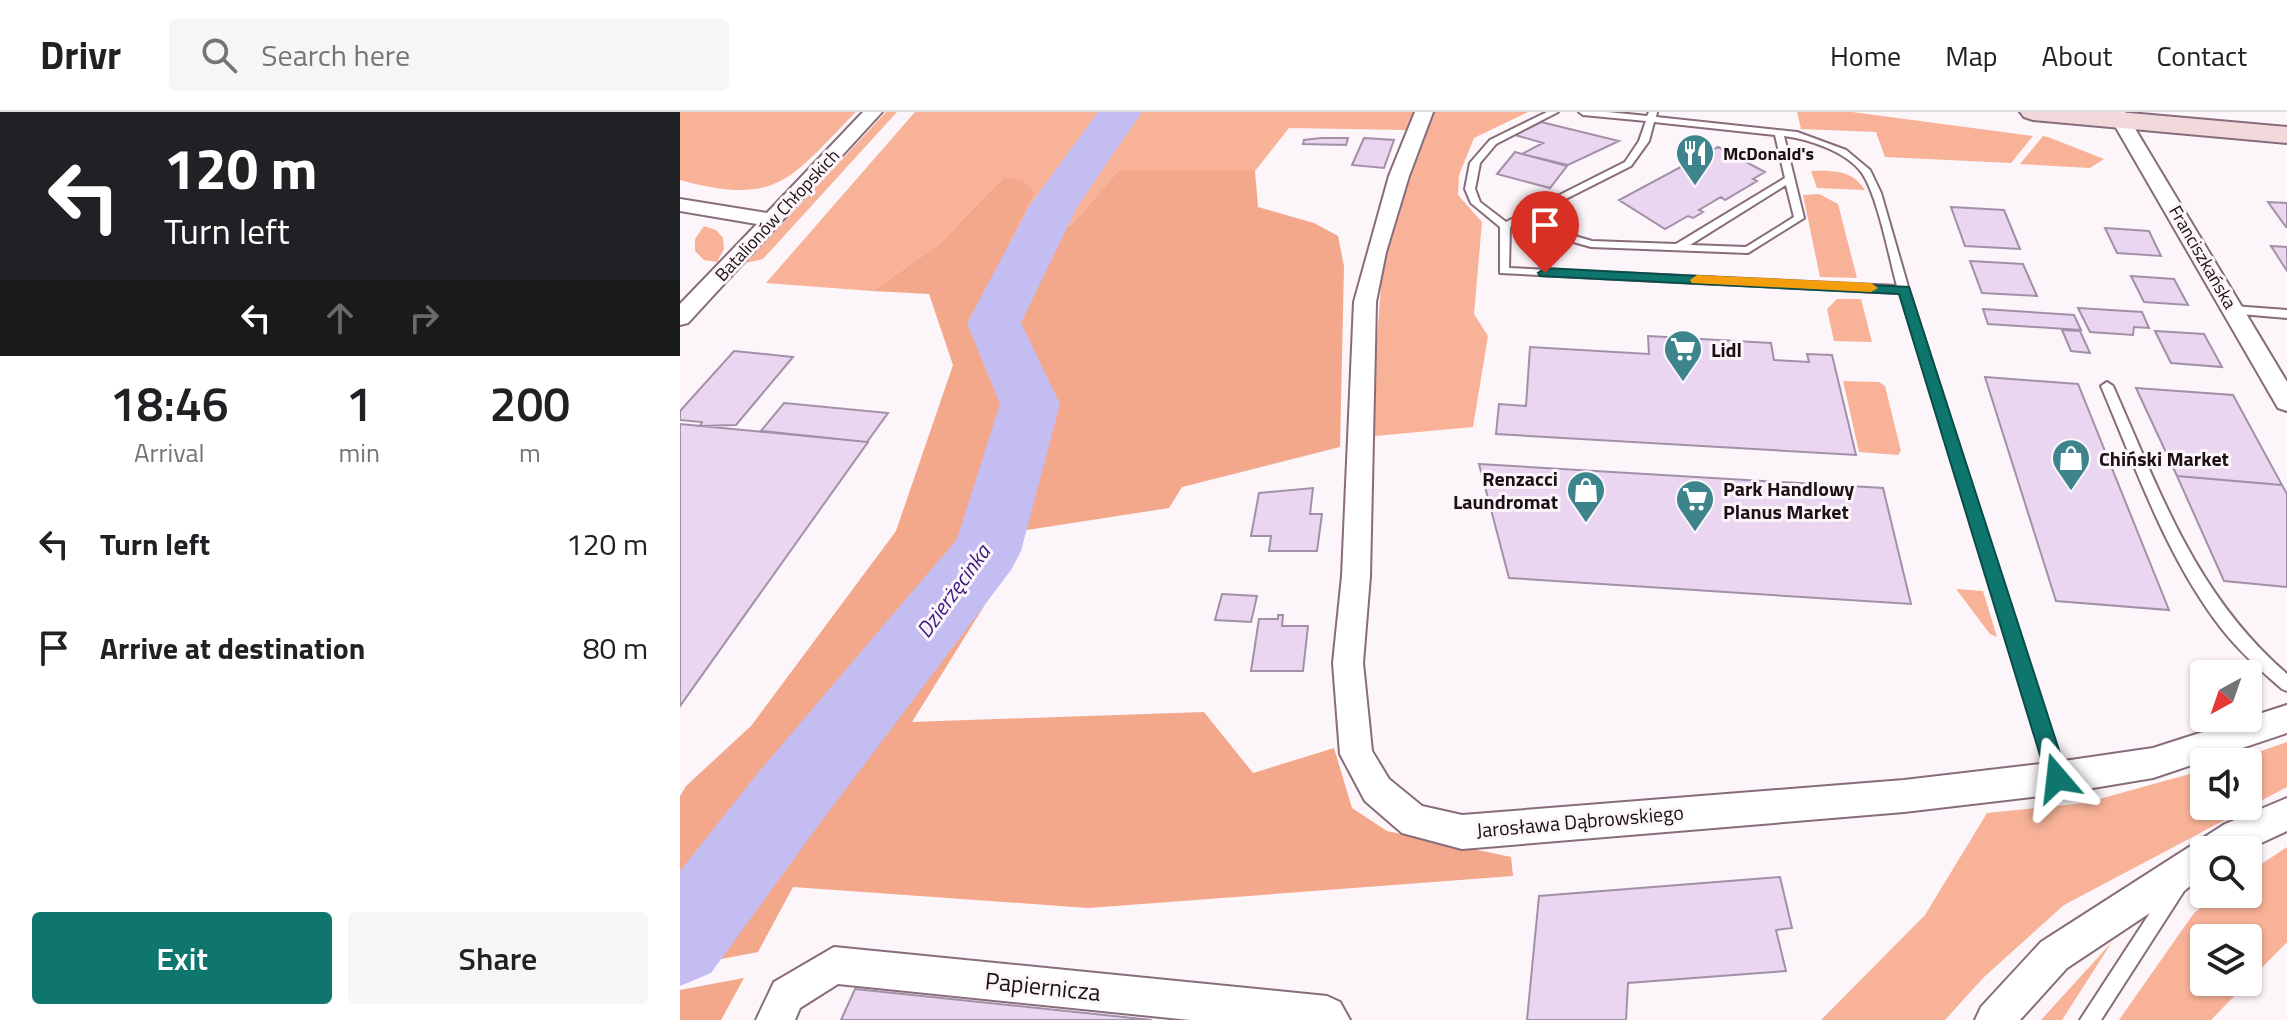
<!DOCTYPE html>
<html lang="en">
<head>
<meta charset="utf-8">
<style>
  :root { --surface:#fff; --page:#f6f6f6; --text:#202124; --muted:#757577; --line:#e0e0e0; --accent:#0f766e }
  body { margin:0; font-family:"Titillium Web",sans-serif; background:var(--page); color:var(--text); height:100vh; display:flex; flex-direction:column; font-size:30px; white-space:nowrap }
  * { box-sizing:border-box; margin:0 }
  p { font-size:26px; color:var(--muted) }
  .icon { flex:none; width:44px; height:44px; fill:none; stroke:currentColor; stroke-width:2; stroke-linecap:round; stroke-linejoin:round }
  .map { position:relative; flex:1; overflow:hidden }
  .details { display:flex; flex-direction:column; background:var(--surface); width:680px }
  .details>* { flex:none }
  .banner { background:#202124; color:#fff; overflow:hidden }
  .needle { width:52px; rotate:220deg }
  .fabs { position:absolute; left:1510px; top:548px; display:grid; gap:16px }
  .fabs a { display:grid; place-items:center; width:72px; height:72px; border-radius:8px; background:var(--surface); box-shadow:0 2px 6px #0004; font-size:40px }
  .pin { position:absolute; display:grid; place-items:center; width:68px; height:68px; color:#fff; margin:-82px -34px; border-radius:50% 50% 50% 0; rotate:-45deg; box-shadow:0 0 8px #0007 }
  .pin .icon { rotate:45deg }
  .me { position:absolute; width:88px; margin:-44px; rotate:343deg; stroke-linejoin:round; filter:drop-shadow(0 0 6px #0008) }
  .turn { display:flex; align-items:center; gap:28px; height:168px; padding:0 32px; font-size:36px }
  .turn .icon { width:104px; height:104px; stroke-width:2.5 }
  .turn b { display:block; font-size:56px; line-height:68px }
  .lanes { display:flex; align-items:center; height:76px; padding:0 32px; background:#0003; justify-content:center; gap:40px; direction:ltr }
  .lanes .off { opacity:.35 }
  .eta { display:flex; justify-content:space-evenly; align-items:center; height:136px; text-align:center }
  .eta b { font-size:48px; font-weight:600; line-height:56px }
  .action { display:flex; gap:16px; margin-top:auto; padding:16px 32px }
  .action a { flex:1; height:92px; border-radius:8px; background:var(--accent); color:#fff; font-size:32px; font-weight:600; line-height:92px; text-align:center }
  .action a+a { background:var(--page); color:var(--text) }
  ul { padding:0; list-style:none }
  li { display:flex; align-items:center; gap:24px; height:104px; padding:0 32px }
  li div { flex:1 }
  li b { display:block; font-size:30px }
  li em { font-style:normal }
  header { display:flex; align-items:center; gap:48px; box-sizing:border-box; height:112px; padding:0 40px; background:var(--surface); border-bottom:2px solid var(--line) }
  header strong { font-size:38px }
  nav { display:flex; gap:44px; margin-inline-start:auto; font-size:28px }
  .search { width:560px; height:72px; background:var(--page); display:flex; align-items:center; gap:20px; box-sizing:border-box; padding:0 28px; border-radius:8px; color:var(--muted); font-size:30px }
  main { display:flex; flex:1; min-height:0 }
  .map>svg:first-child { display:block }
  .green { fill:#f8b298; fill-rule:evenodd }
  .forest { fill:#f3a78b }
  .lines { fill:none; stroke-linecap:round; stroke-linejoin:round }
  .river { fill:#c4bdf2; fill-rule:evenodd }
  .building { fill:#ead6f0; stroke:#a290a8; stroke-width:2 }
  .lane-casing { stroke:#886c7b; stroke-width:4 }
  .street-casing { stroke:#886c7b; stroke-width:4 }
  .secondary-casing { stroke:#886c7b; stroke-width:4 }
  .lane { fill:#fff; fill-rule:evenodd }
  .street { fill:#fff; fill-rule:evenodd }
  .secondary { fill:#f1d9db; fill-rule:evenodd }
  .route { fill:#0f766e; stroke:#0a4d48; stroke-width:2 }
  .slow { fill:#f59e0b }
  .labels { text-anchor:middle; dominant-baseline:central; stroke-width:6; stroke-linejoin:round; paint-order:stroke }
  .far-poi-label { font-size:18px; font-weight:bold; fill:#1b1116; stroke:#fcf5f9; text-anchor:start }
  .far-street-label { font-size:18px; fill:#1b1116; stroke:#fcf5f9 }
  .poi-label { font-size:20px; font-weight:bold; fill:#1b1116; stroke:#fcf5f9; text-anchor:start }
  .street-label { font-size:20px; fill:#1b1116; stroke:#fcf5f9 }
  .water-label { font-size:22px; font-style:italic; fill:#3c1d7f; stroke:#fcf5f9 }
  .near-street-label { font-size:24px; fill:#1b1116; stroke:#fcf5f9 }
</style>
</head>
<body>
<header>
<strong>Drivr</strong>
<div class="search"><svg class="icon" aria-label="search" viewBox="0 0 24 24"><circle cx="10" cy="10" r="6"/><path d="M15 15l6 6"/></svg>Search here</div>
<nav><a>Home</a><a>Map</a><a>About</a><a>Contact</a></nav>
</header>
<main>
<section class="details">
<div class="banner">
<div class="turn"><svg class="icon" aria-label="left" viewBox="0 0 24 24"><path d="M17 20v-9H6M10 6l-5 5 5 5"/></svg><div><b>120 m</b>Turn left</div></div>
<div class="lanes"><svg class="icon" aria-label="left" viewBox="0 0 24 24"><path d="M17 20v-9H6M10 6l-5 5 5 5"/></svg><svg class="icon off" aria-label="ahead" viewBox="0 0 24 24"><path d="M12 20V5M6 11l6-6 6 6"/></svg><svg class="icon off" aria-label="right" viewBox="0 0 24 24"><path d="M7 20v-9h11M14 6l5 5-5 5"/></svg></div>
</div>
<div class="eta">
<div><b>18:46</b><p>Arrival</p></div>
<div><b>1</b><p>min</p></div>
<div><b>200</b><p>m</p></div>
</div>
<ul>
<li><svg class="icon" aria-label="left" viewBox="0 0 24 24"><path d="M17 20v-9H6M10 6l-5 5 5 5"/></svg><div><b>Turn left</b></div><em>120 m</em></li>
<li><svg class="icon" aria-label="arrive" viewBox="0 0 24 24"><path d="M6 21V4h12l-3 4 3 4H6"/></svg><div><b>Arrive at destination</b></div><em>80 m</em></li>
</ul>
<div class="action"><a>Exit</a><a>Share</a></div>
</section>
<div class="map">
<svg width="1607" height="908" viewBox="0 0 1607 908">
  <rect width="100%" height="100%" fill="#fcf5f9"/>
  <path class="green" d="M0 0H176C110 66 100 95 0 68Z
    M206 0H217L83 147 66 151Z
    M235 0H735V1L726 18 609 16 575 59H438L392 112 369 124 328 130 355 81 323 66 258 133 192 179 86 171Z
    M754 0H848L794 26 779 63 778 83 802 110 794 202 808 224 793 315 695 324V254L703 147 727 62Z
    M1117 0H1172L1353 24 1331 51 1205 45 1196 20 1121 17Z
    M1363 24 1368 25 1424 47 1410 56 1340 52Z
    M1131 59C1152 58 1173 58 1185 78L1137 76Z
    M1139 82 1158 92 1177 166 1140 165 1123 83Z
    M24 114 36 118 43 126 44 137 37 150 24 148 15 139V127Z
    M1157 187H1181L1192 230 1154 229 1147 197Z
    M1163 269 1199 270 1205 274 1221 339 1218 343 1179 340Z
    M1276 477 1303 479 1317 525 1310 522Z
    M1607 630V675L1384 793 1303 866 1265 908H1141L1245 803 1307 701 1405 691 1524 658V694H1568V650H1550Z
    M1607 735V830L1531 908H1439L1514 801 1539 782H1568V761ZM1524 826H1568V870H1524Z
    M1432 830 1382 908H1361Z"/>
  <path class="forest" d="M438 59H575L578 95 634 111 658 124 664 154 660 335 502 375 489 396 328 421 319 470 232 610 524 600 573 661 654 636 672 696 707 719 831 745 833 764 408 796 113 775 78 840 0 855V684L6 674 71 614 216 419 273 253 249 182 192 179 258 133 323 66 342 68 355 81 329 130 369 124 392 112Z
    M64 866 41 908H0V878Z"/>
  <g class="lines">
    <path class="river" d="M418 0H462L397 95 341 211 380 292 341 439 331 458 135 718 31 861 0 874V759L77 662 277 427 320 292 287 211 350 93Z"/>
  </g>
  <path class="building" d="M861 10 939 29 888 53 842 42 863 31 835 23Z
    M641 26H668L666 33 623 32 624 28Z
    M684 26 714 28 704 56 672 53Z
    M1038 35 1085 60 1073 67 1077 69 1045 88 1041 85 1019 98 1023 100 1013 106 1008 104 985 117 939 88Z
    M835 40 887 54 870 76 817 62Z
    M1588 90 1607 91V115H1606Z
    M1588 90 1607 91V115H1606Z
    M1271 95 1324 98 1340 137 1285 134Z
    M1425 116 1469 119 1481 144 1437 141Z
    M1591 134 1607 135V159Z
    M1591 134 1607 135V159Z
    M1290 149 1343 152 1357 184 1302 181Z
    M1451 164 1494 167 1508 193 1464 190Z
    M1398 196 1462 200 1469 216 1454 215 1453 223 1410 220Z
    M1303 197 1394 203 1401 218 1308 212Z
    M1382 218 1400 219 1410 241 1391 239Z
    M1475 219 1524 222 1542 255 1491 251Z
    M968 224 1091 231 1094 248 1129 250 1127 242 1152 243 1176 343 816 322 819 292 846 294 850 235 969 242Z
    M54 239 113 245 56 313 20 314 22 310 0 308V299Z
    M1305 265 1398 272 1489 498 1376 489Z
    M1456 276 1553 283 1602 373 1497 364Z
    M104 291 208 301 187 330 81 319Z
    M0 312 188 330 0 594Z
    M799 352 1203 376 1231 492 829 466Z
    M1497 364 1602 373 1607 382V475L1544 469Z
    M633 376 630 402H642L637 439H589L591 424H571L579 381Z
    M542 482 577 484 571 510 535 508Z
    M598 503H603L602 514H628L623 559H571L579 507H598Z
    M1100 765 1112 816 1096 818 1106 859 948 871 946 908H847L859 784Z
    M175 877 472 908H161Z"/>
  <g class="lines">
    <g class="lane-casing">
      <path id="lane" d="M867 0H878L816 32 800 51 795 77 800 90 826 110 945 50 959 29 966 9 903 3 899 0H928L967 4 969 0H977L976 5 1117 20 1166 38 1190 58 1201 81 1229 178 1385 666 1383 672 1377 674 1371 672 1369 666 1220 181 820 161V115L791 91 785 77 790 51 810 28ZM974 10 1095 23 1105 66 996 132 912 129 898 125 860 100 951 54 969 29ZM1104 24C1129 27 1167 40 1182 61 1198 85 1209 145 1217 174L829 156 830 115 852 104 890 129 911 135 1068 141 1124 106ZM1106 73 1114 105 1066 135 1010 133Z
        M1553 194 1607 198V206L1549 201 1547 198Z
        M1427 270 1433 274C1481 382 1515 482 1607 562V579L1602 577C1580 558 1559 539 1541 516 1486 445 1456 356 1421 274Z
        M1524 742V762L1504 779 1421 908H1400L1492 767Z"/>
    </g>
    <g class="street-casing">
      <path id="street" d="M183 0H202L8 211 0 213V192L77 112 0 99V87L87 101Z
        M735 0H753L729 64 706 140 696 190 690 464 683 551 692 639 709 667 742 694 782 703 1224 668 1377 650 1473 636 1607 593V621L1473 666 1377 682 1224 700 782 737 722 721 685 689 660 642 653 551 662 464 674 190 709 64Z
        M1427 0H1445L1607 270V299L1598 296Z
        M1607 686V719L1566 738H1524V765L1387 856 1340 908H1295L1301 895 1361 830 1545 712Z
        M154 835 647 884 660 890 670 908H510L158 872 120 896 115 908H76L94 870Z"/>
    </g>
    <g class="secondary-casing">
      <path id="secondary" d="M1340 0H1438L1607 15V31L1353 8 1344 5Z"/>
    </g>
    <use href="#lane" class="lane"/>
    <use href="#street" class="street"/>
    <use href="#secondary" class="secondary"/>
  </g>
  <path class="route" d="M865 156 1229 175 1388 666 1385 674 1377 677 1370 674 1367 666 1219 182 860 164 858 161Z"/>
  <path class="slow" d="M1017 163 1191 171 1198 176 1191 180 1012 171 1010 168Z"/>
  <defs>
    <g id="restaurant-pin" transform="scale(2)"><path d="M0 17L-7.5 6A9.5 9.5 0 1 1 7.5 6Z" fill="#3d848d" stroke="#fcf5f9"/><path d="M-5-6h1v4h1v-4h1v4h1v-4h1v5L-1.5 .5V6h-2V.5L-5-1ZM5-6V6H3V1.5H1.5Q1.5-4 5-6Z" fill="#fff"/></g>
    <g id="supermarket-pin" transform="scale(2)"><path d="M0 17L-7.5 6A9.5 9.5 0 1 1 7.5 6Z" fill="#3d848d" stroke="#fcf5f9"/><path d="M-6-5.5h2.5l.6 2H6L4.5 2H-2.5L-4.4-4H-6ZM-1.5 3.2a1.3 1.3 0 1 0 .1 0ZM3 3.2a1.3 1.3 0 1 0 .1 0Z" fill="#fff"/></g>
    <g id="shop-pin" transform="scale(2)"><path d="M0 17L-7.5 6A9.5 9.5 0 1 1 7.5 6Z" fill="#3d848d" stroke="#fcf5f9"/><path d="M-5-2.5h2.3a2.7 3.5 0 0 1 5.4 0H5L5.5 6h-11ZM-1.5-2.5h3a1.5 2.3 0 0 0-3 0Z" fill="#fff"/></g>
  </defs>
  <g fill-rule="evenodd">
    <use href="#restaurant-pin" x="1015" y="41"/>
    <use href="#supermarket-pin" x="1003" y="237"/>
    <use href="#shop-pin" x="1391" y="346"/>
    <use href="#shop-pin" x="906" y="378"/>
    <use href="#supermarket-pin" x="1015" y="387"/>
  </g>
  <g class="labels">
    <g class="far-poi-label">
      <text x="1043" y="41">McDonald's</text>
    </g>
    <g class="far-street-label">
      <text transform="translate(97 103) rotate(-47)">Batalionów Chłopskich</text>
      <text transform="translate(1523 145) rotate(60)">Franciszkańska</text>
    </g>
    <g class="poi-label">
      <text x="1031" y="237">Lidl</text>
      <text x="1419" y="346">Chiński Market</text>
      <text x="878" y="366" text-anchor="end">Renzacci<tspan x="878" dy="23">Laundromat</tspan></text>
      <text x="1043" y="376">Park Handlowy<tspan x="1043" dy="23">Planus Market</tspan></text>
    </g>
    <g class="street-label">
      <text transform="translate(900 709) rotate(-5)">Jarosława Dąbrowskiego</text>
    </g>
    <g class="water-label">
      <text transform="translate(273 479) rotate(-54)">Dzierżęcinka</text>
    </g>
    <g class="near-street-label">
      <text transform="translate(363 874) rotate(6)">Papiernicza</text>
    </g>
  </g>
</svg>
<div class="fabs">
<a><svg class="needle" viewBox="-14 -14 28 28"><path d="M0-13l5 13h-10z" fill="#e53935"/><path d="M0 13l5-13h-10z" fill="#757577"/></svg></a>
<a><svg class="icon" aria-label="sound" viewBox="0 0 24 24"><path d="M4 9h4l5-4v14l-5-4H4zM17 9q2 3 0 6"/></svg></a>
<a><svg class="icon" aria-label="search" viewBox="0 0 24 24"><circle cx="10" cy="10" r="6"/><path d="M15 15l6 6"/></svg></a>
<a><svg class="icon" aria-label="layers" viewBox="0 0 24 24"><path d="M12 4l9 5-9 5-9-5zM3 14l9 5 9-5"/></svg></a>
</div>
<div class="pin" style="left:865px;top:161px;background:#d93025"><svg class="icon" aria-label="arrive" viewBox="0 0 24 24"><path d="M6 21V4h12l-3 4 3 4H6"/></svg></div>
<svg class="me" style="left:1377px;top:666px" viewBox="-20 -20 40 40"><path d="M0-17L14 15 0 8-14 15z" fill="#0f766e" stroke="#fff" stroke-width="4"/></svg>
</div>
</main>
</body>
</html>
